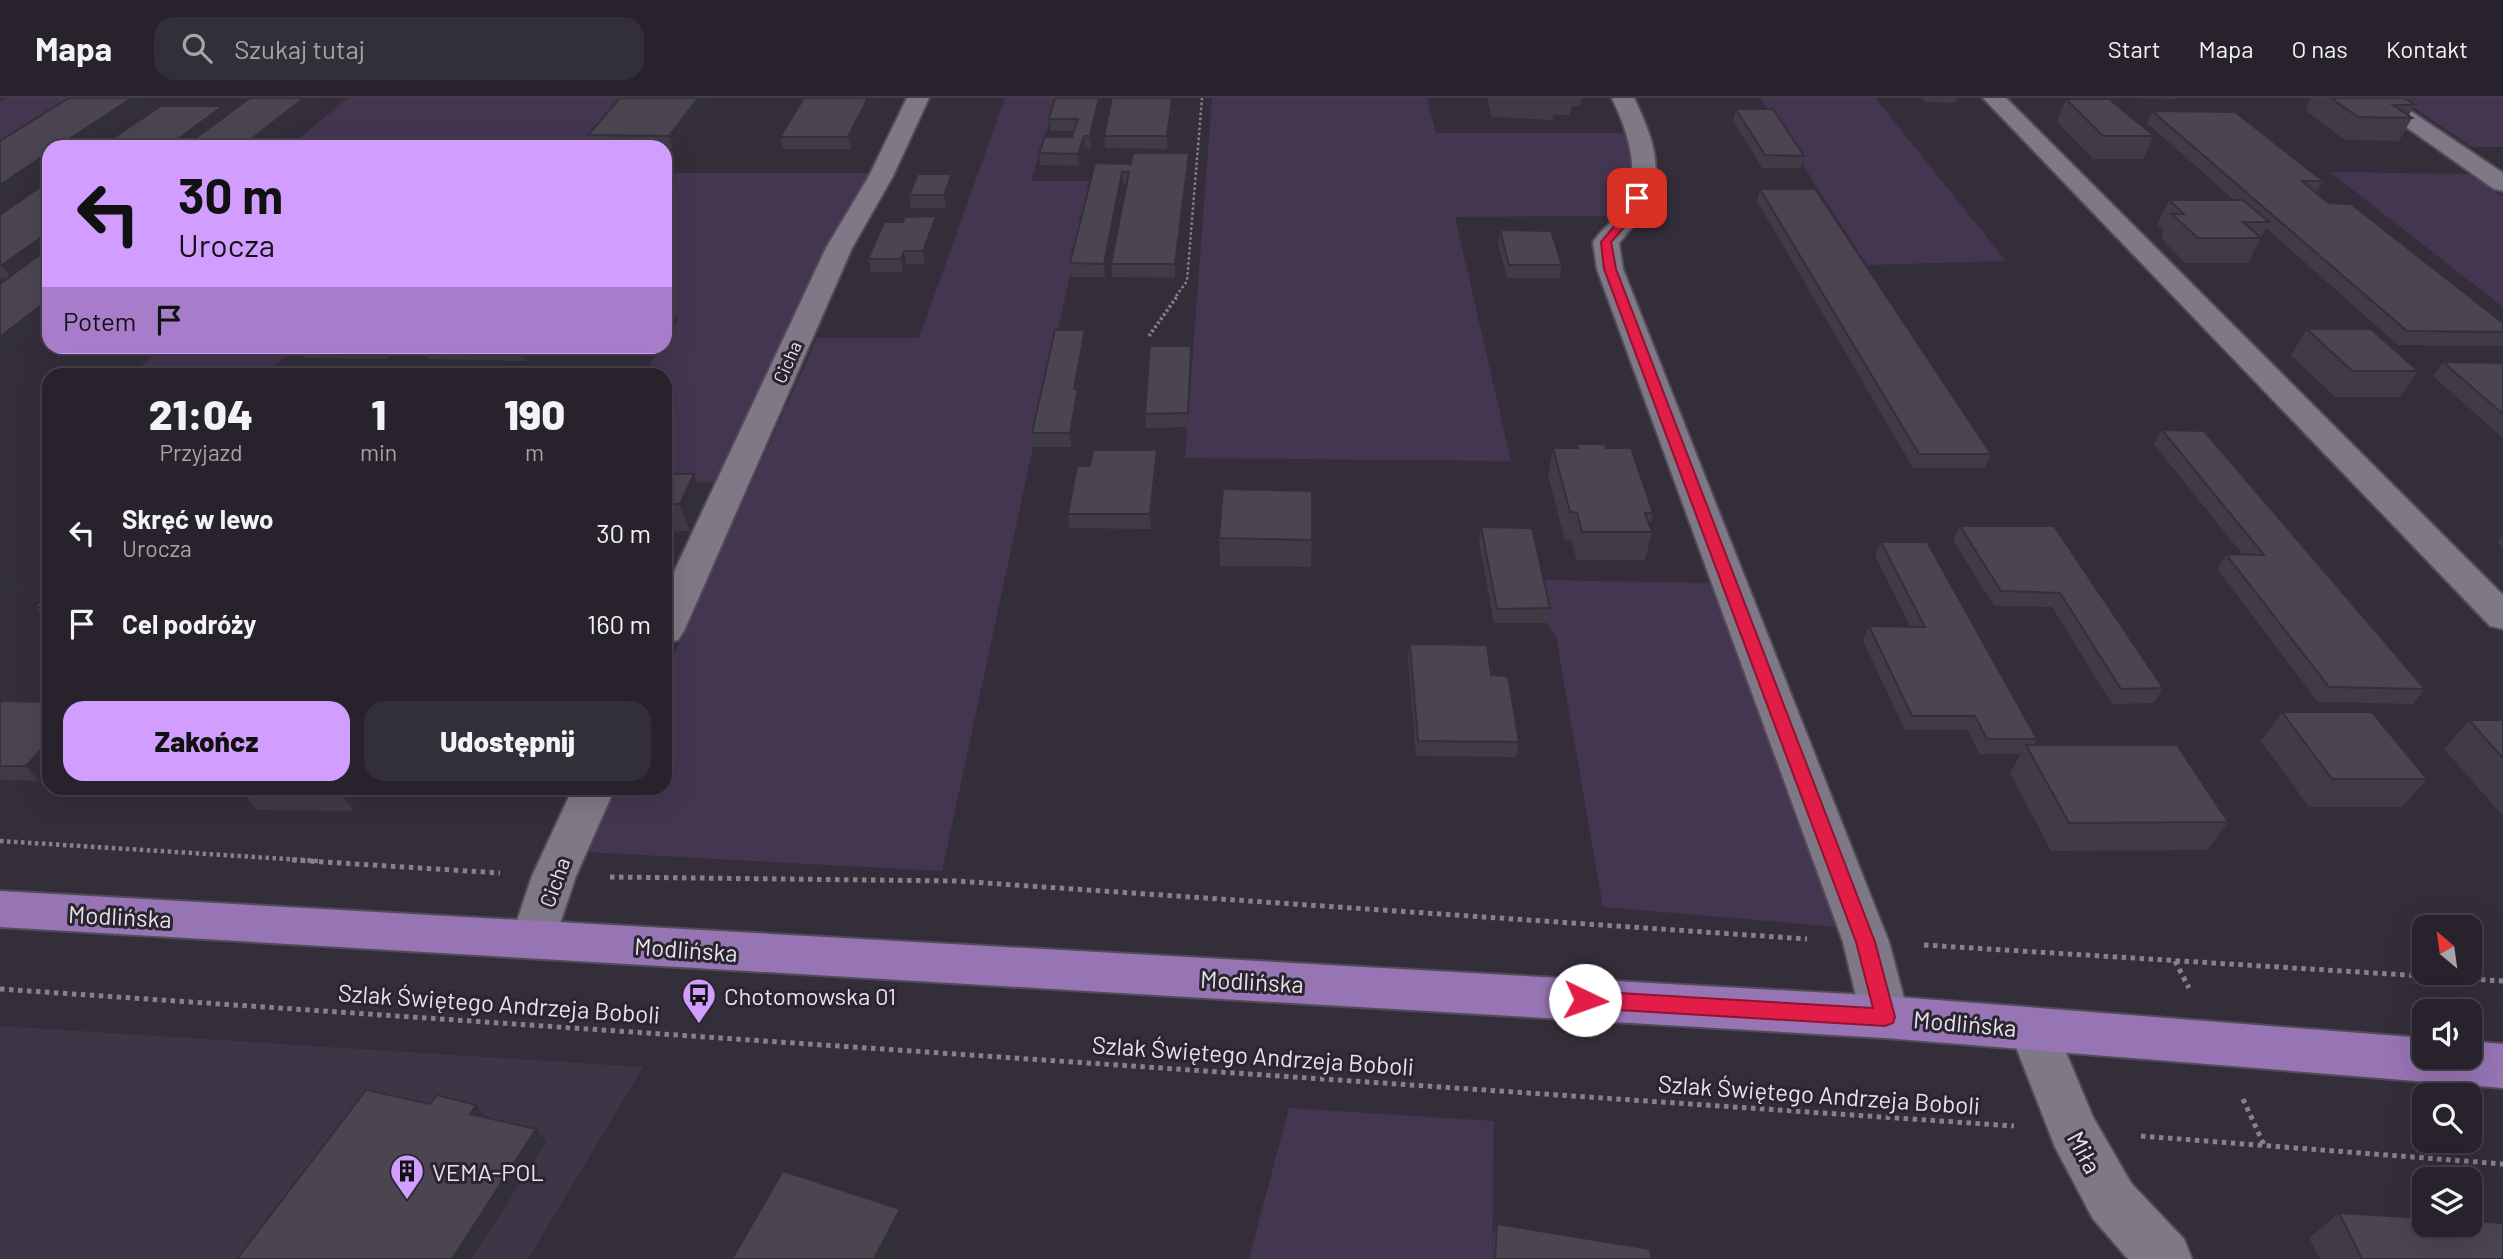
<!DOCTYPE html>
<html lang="pl">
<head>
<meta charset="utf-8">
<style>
  :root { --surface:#27222c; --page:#332f38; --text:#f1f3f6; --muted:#a4a4a9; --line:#433f48; --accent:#d19dfe }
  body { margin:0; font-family:Barlow,sans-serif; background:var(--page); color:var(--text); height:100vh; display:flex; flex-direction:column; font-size:26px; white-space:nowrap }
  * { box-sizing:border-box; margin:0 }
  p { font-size:23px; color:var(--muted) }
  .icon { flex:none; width:38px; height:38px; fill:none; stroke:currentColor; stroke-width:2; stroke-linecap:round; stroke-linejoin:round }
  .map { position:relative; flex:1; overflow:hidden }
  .panel { position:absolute; left:42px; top:270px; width:630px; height:427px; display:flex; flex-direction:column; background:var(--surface); border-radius:21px; box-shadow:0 7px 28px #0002,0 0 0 2px var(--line) }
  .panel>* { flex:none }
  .hud { position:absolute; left:42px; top:42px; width:630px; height:214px; border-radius:21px; box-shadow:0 7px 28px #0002,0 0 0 2px var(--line); background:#d19dfe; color:#111; overflow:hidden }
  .needle { width:46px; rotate:331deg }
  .controls { position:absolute; left:2412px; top:817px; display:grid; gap:14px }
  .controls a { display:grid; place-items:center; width:70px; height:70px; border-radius:14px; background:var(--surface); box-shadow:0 7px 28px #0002,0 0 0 2px var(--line); font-size:35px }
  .pin { position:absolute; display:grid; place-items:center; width:60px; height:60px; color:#fff; margin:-30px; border-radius:14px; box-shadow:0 4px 10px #0006 }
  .me { position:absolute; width:77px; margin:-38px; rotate:93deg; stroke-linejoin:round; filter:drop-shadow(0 0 5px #0008) }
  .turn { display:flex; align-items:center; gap:24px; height:147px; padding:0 21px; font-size:32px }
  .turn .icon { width:91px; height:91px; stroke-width:2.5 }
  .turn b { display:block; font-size:49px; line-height:60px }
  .then { display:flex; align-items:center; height:66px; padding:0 21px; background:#0003; gap:14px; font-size:26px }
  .eta { display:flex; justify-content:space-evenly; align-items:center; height:119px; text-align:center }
  .eta b { font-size:42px; font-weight:800; line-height:49px }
  .button { display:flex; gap:14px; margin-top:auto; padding:14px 21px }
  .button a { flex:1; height:80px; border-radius:21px; background:var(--accent); color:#111; font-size:28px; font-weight:800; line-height:80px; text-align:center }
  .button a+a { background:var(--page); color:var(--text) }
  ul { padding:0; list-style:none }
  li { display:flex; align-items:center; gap:21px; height:91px; padding:0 21px }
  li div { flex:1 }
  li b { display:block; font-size:26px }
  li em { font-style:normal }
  header { display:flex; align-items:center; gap:42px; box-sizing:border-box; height:98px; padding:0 35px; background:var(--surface); border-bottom:2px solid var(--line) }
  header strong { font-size:33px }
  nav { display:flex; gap:38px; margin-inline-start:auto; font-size:24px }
  .search { width:490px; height:63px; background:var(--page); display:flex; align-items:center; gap:18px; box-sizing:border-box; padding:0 24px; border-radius:21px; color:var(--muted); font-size:26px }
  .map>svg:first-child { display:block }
  .built { fill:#3e3546 }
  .green { fill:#443651 }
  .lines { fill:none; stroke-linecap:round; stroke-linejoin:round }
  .minor-casing { stroke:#514c56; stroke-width:4 }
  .major-casing { stroke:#514c56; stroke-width:4 }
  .path-far3 { stroke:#86818b; stroke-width:2.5; stroke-dasharray:2.5 2.5; stroke-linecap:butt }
  .path-far2 { stroke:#86818b; stroke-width:3.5; stroke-dasharray:2.5 2.5; stroke-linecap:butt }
  .path-far1 { stroke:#86818b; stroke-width:4.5; stroke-dasharray:3.5 3.5; stroke-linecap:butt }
  .path { stroke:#86818b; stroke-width:5; stroke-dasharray:4.5 4.5; stroke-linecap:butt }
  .minor { fill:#7f7886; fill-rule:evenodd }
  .major { fill:#9774b4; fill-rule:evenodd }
  .wall { fill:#403b46 }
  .shaded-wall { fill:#343039 }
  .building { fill:#4b4551; stroke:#343039; stroke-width:2 }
  .route { fill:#e11d48; stroke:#92132f; stroke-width:2 }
  .labels { text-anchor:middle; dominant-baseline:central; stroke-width:6; stroke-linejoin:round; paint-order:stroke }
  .far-street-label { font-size:18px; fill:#e7e3eb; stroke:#2a2530 }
  .street-label { font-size:21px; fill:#e7e3eb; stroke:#2a2530 }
  .near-street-label { font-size:24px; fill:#e7e3eb; stroke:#2a2530 }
  .near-poi-label { font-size:24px; fill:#e7e3eb; stroke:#2a2530; text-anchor:start }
</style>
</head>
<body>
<header>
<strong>Mapa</strong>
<div class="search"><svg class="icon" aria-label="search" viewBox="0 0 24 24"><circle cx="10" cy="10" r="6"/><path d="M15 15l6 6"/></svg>Szukaj tutaj</div>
<nav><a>Start</a><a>Mapa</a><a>O nas</a><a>Kontakt</a></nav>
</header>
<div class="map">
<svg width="2503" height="1161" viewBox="0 0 2503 1161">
  <rect width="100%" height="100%" fill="#342e3a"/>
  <path class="built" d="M0 928 643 969 528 1161H0Z"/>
  <path class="green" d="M6 0H82L0 52V3Z
    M348 0H626L585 49H289Z
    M1005 0H1056L1031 83H1090L942 773 585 754 614 690H665V576L817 240H919Z
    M1212 0H1427L1436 35H1623C1633 47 1632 89 1627 104 1625 109 1620 114 1616 118L1455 119 1511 363 1185 360Z
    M1760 0H1875L2006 163 1867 167Z
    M2400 0H2503V49H2472Z
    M2330 74 2468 76 2503 99V209Z
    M665 75H872L723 384 665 385V276H644L661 249 665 248V242L679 219 665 218Z
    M163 248H294V249L267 276H132Z
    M1538 482 1713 485 1838 829 1603 809 1556 538 1547 525Z
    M1289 1010 1494 1023 1492 1161H1249Z"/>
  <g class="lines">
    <g class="minor-casing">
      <path id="minor" d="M907 0H929L893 78 852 150 684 533 678 542 665 545V493L826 150 869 78Z
        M1612 0H1634C1664 62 1666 93 1619 145L1623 171 1889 844 1909 919 1902 934 1885 940 1868 934 1861 919 1843 844 1597 171 1593 144C1600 133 1611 125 1619 115 1645 81 1628 34 1612 0Z
        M1983 0H2006L2503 497V531L2490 528Z
        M2365 0H2391L2503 75V93L2494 91Z
        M573 690H615L576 778 550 855 534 860 518 855 511 841 532 778Z
        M2033 910 2050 916 2093 1019 2131 1085 2184 1141 2192 1161H2128L2093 1121 2055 1049 2009 931 2016 916Z"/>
    </g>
    <g class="major-casing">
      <path id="major" d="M0 793 1885 898 2424 940V959H2469V943L2503 946V990L1885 940 0 829Z"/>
    </g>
    <path class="path-far3" d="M1176 198 1187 183 1202 0"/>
    <path class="path-far2" d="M1149 238 1178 197"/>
    <path class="path-far1" d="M0 743 319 763"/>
    <path class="path" d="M292 762 500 775
      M610 779 956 783 1807 841
      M1924 847 2503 883
      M2175 863 2189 890
      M0 891 2014 1028
      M2243 1001 2264 1047
      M2141 1038 2503 1066"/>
    <use href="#minor" class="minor"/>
    <use href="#major" class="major"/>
  </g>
  <path class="wall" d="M250 0H324L262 49H196L195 46 100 49 223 8 227 17Z
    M620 0H710L673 50H665V49H592L588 37Z
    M804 0H877L851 51H783L780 39Z
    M1055 0H1103L1091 50H1085L1079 68 1040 67 1039 55 1072 39 1074 33H1050L1049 21Z
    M1175 0 1167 51 1105 50 1104 38Z
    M1488 0H1582L1580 8H1572L1570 17H1554L1553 22 1492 19 1488 4Z
    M1922 0H1957L1955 5 1926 4Z
    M2125 0H2177L2176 1Z
    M2311 0H2404L2415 7 2409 17 2412 20 2399 43 2345 42 2305 12Z
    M2066 1 2154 38 2143 61H2093L2057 24Z
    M1736 11 1804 58 1801 70H1762L1733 23Z
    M2152 13 2323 83 2316 95 2328 105 2503 225V248L2398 247 2266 130 2248 165H2185L2161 140 2164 133 2157 126 2169 102H2234L2147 25Z
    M1095 65 1189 68 1175 180 1112 179 1111 166 1127 86H1123L1105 179H1071L1070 165Z
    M952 76 954 88 946 110H911L909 97Z
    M49 83V221L0 260V186L8 180H0V117Z
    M1760 91 1991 356 1985 370H1913L1757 103Z
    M936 118 938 131 925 166H906L903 174H871L868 161 903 124Z
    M1500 132 1562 167 1560 180H1507L1498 145Z
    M2307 231 2418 273 2400 299H2335L2291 257Z
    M1085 232 1086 246 1078 291 1080 305 1071 349H1033L1032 335Z
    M298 248H399L388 261 305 260Z
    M422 248H536L525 263 428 261Z
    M1191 248 1192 261 1188 329 1146 330 1145 316Z
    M2443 264 2503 265V340L2433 278Z
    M2162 332 2425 591 2413 606 2318 604 2217 471 2226 456 2243 457 2154 346Z
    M1576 346 1606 350 1653 415 1649 428 1652 434 1645 462H1577L1571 442H1565L1548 377 1553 350H1575Z
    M1158 366 1151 431 1069 430 1068 416Z
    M665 376 704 403 690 433 665 434Z
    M1960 428H2054L2163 590 2154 605 2112 606 2052 509 1994 508 1953 442Z
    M1481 429 1550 510 1547 525H1494L1479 444Z
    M2503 437V450L2497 444Z
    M1219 440 1312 442 1311 469 1220 468Z
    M1881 444 2037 641 2034 647 2228 724 2207 752 2051 753 2010 675 2021 656H1979L1968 632H1905L1863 543 1869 528H1910L1875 458Z
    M49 494V526L35 509Z
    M1410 546 1491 577 1519 644 1516 659 1416 658 1408 560Z
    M0 603 49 604V672L39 683 0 682Z
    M2282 614 2427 681 2402 709H2309L2261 643Z
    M2469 622H2503V718L2444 651Z
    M251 690H369L354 713 257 712 245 698Z
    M2339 1115 2503 1161H2320L2309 1140Z
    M1497 1126 1651 1161H1492L1493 1139Z"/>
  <path class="shaded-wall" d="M132 0H145L148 5 83 49H57Z
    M304 0H324L262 49H252L249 43Z
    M698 0H710L673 50 669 38Z
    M868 0H877L851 51 848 39Z
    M1099 0H1103L1091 50 1090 38Z
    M1172 0H1175L1167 51V38Z
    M223 8 229 20 193 42 195 46 190 49H167Z
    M1084 38 1085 50 1079 68 1078 56Z
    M49 54V72L0 105V87Z
    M1189 55V68L1175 180V166Z
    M1122 74 1123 86 1105 179 1104 166Z
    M952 76 954 88 946 110 944 97Z
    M936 118 938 131 925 166 923 153Z
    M49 134V153L11 180 2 167Z
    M904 153 906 166 903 174 901 161Z
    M49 201V221L0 260V239Z
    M1085 232 1086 246 1075 305 1074 291Z
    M382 248H399L388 261Z
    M520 248H536L525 263Z
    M1191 248 1192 261 1188 329V315Z
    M1078 291 1080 305 1071 349 1070 335Z
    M1157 352 1158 366 1151 431 1150 416Z
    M694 376 704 403 690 433 680 406Z
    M0 462 23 490 0 513Z
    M49 643V672L39 683 26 668Z
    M349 690H369L354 713 343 698Z
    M476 1007 487 1021 470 1016Z
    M536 1031 546 1044 472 1161H452Z
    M900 1111 910 1135 897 1161H874Z"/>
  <path class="building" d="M69 0H132L57 49H49V54L0 87V43Z
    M250 0H304L249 43 193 42Z
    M620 0H698L669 38 588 37Z
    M804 0H868L848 39H780Z
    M1055 0H1099L1090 38H1084L1078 56 1039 55 1045 39H1072L1078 21H1049Z
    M1112 0H1172L1167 38H1104Z
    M2331 0H2404L2415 7H2393L2412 20 2358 19Z
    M2066 1H2109L2154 38H2103Z
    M161 8H223L167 49H100Z
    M1736 11H1773L1804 58 1765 57Z
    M2152 13 2235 14 2323 83H2302L2328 105 2351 106 2503 225V234L2407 233Z
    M1133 55H1189L1175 166H1111L1129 74H1122L1104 166 1070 165 1095 65 1131 66Z
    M918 76H952L944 97H909Z
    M49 83V134L2 167H0V117Z
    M1760 91H1815L1991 356H1919Z
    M2169 102H2243L2269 124H2243L2261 140H2198L2172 116H2184Z
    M936 118 923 153H904L901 161H868L884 124H903L905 119Z
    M1500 132 1551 133 1562 167H1509Z
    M49 150V201L0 239V186Z
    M2307 231H2371L2418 273H2352Z
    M1055 232H1085L1074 291H1078L1070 335H1032Z
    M1150 248H1191L1188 315 1145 316Z
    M2443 264 2503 265V316Z
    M2162 332 2204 333 2425 591 2329 589 2226 456 2264 457Z
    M1576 346H1605L1606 350H1631L1653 415H1645L1652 434H1582L1577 415 1570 414 1553 350H1578Z
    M1093 352H1157L1150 416H1068L1077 368H1090Z
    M665 376H694L680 406H665Z
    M1223 391 1312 393V442L1219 440Z
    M1960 428H2054L2163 590 2121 591 2060 495 2001 493Z
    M1481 429 1532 430 1550 510 1497 511Z
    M1881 444H1927L2037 641H1987L1975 618H1912L1869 528 1925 529Z
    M49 494V509H35Z
    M1410 546 1487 547 1491 577 1508 578 1519 644 1418 643Z
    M0 603 49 604V643L26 668H0Z
    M2282 614H2372L2427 681H2332Z
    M2469 622H2503V660Z
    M2026 647H2177L2228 724 2069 725Z
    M251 690H349L343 698H245Z
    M366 992 430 1006 437 997 476 1007 470 1016 536 1031 452 1161H237Z
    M783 1073 900 1111 874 1161H732Z
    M2339 1115 2424 1120V1127H2469V1123L2503 1125V1161H2362Z
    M1497 1126 1650 1151 1651 1161H1495Z"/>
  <path class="route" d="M1637 97 1642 100 1636 116 1611 144 1616 171 1875 844 1895 919 1893 925 1885 928 1585 910 1578 908 1575 902 1578 896 1585 893 1873 910 1856 844 1604 171 1601 144 1627 113 1632 100Z"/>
  <defs>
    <g id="bus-pin" transform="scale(1.75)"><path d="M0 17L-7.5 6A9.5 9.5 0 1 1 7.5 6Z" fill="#d19dfe" stroke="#2a2530"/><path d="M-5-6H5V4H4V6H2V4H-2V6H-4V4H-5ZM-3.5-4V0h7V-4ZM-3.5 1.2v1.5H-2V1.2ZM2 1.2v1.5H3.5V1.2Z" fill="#111"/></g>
    <g id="building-pin" transform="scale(1.75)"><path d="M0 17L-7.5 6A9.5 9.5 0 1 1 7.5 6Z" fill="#d19dfe" stroke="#2a2530"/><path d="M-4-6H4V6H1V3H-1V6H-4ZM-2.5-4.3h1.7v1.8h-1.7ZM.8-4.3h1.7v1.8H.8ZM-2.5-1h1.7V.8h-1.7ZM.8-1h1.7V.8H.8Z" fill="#111"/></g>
  </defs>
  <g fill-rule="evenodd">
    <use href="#bus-pin" x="699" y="897"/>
    <use href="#building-pin" x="407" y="1073"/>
  </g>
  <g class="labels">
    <g class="far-street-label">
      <text transform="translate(787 264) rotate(-66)">Cicha</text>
    </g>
    <g class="street-label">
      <text transform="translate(554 784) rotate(-70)">Cicha</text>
    </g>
    <g class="near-street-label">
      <text transform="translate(120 818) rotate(3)">Modlińska</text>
      <text transform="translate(686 851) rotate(4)">Modlińska</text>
      <text transform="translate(1252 883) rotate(3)">Modlińska</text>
      <text transform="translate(499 905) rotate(4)">Szlak Świętego Andrzeja Boboli</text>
      <text transform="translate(1965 925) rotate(5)">Modlińska</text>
      <text transform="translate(1253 957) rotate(4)">Szlak Świętego Andrzeja Boboli</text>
      <text transform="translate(1819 996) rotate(4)">Szlak Świętego Andrzeja Boboli</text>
      <text transform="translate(2085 1054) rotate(62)">Miła</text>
    </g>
    <g class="near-poi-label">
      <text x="724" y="897">Chotomowska 01</text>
      <text x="432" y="1073">VEMA-POL</text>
    </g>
  </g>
</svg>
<div class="controls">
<a><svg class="needle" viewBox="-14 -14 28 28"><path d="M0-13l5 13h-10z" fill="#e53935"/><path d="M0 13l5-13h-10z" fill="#a4a4a9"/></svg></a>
<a><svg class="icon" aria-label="sound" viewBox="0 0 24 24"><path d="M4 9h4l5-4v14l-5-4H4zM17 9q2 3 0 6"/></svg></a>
<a><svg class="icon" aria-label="search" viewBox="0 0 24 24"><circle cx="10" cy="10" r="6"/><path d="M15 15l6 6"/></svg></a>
<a><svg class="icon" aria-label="layers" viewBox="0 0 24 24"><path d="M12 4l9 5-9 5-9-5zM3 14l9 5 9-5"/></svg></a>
</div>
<div class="pin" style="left:1637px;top:100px;background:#d93025"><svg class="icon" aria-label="arrive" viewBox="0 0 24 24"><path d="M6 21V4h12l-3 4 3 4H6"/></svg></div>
<svg class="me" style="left:1585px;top:902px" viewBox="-20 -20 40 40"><circle r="19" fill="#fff"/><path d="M0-13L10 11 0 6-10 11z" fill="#e11d48"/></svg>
<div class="hud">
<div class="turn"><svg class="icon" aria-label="left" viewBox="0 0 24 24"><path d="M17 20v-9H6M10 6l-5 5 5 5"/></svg><div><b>30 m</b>Urocza</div></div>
<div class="then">Potem<svg class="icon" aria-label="arrive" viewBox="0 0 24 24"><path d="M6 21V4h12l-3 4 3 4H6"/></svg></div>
</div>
<section class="panel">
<div class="eta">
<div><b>21:04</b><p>Przyjazd</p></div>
<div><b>1</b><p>min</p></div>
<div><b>190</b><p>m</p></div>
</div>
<ul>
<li><svg class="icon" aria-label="left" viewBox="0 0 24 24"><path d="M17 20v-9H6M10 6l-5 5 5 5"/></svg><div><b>Skręć w lewo</b><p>Urocza</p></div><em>30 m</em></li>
<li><svg class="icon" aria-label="arrive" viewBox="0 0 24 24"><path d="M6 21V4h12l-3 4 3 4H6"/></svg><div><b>Cel podróży</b></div><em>160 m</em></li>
</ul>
<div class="button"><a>Zakończ</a><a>Udostępnij</a></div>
</section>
</div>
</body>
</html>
